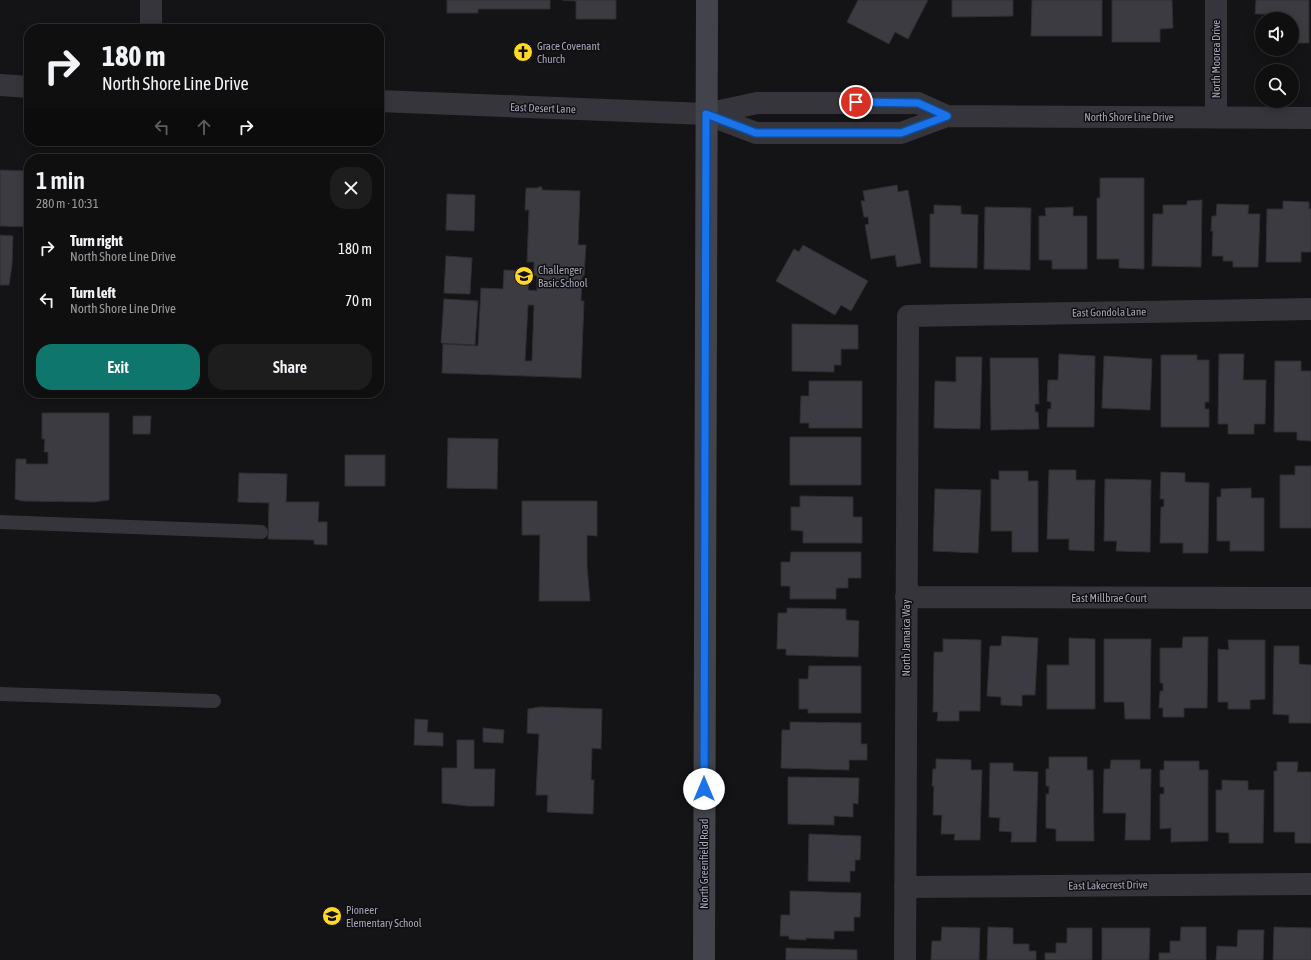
<!DOCTYPE html>
<html lang="en">
<head>
<meta charset="utf-8">
<style>
  :root { --surface:#0f0f10; --page:#1d1d1e; --text:#f1f3f6; --muted:#9b9c9f; --line:#2f2f30; --accent:#0f766e }
  body { margin:0; font-family:"Asap Condensed",sans-serif; background:var(--page); color:var(--text); height:100vh; display:flex; flex-direction:column; font-size:15px; white-space:nowrap }
  * { box-sizing:border-box; margin:0 }
  p { font-size:13px; color:var(--muted) }
  .icon { flex:none; width:22px; height:22px; fill:none; stroke:currentColor; stroke-width:2; stroke-linecap:round; stroke-linejoin:round }
  .map { position:relative; flex:1; overflow:hidden }
  .sheet { position:absolute; left:24px; top:154px; width:360px; height:244px; display:flex; flex-direction:column; background:var(--surface); border-radius:16px; box-shadow:0 2px 10px #0003,0 0 0 1px var(--line) }
  .sheet>* { flex:none }
  .banner { position:absolute; left:24px; top:24px; width:360px; height:122px; border-radius:16px; box-shadow:0 2px 10px #0003,0 0 0 1px var(--line); background:#0f0f10; color:var(--text); overflow:hidden }
  .buttons { position:absolute; left:1255px; top:12px; display:grid; gap:8px }
  .buttons a { display:grid; place-items:center; width:44px; height:44px; border-radius:50%; background:var(--surface); box-shadow:0 2px 10px #0003,0 0 0 1px var(--line); font-size:20px }
  .pin { position:absolute; display:grid; place-items:center; width:34px; height:34px; color:#fff; margin:-17px; border:2px solid #fff; border-radius:50%; box-shadow:0 1px 4px #0007 }
  .me { position:absolute; width:44px; margin:-22px; rotate:0deg; stroke-linejoin:round; filter:drop-shadow(0 0 3px #0008) }
  .turn { display:flex; align-items:center; gap:14px; height:84px; padding:0 12px; font-size:18px }
  .turn .icon { width:52px; height:52px; stroke-width:2.5 }
  .turn b { display:block; font-size:28px; line-height:34px }
  .lanes { display:flex; align-items:center; height:38px; padding:0 12px; background:#0003; justify-content:center; gap:20px; direction:ltr }
  .lanes .off { opacity:.35 }
  .round { display:grid; place-items:center; flex:none; width:42px; height:42px; border-radius:16px; background:var(--page) }
  .headline { display:flex; align-items:center; justify-content:space-between; height:68px; padding:0 12px }
  h1 { font-size:24px; font-weight:600; line-height:30px }
  .action { display:flex; gap:8px; margin-top:auto; padding:8px 12px }
  .action a { flex:1; height:46px; border-radius:16px; background:var(--accent); color:#fff; font-size:16px; font-weight:600; line-height:46px; text-align:center }
  .action a+a { background:var(--page); color:var(--text) }
  ul { padding:0; list-style:none }
  li { display:flex; align-items:center; gap:12px; height:52px; padding:0 12px }
  li div { flex:1 }
  li b { display:block; font-size:15px }
  li em { font-style:normal }
  .map>svg:first-child { display:block }
  .building { fill:#3b3b41; stroke:#2f2e32; fill-rule:evenodd }
  .lines { fill:none; stroke-linecap:round; stroke-linejoin:round }
  .service { stroke:#35353b; stroke-width:14 }
  .minor { stroke:#35353b; stroke-width:22 }
  .tertiary { stroke:#35353b; stroke-width:22 }
  .secondary { stroke:#43434b; stroke-width:22 }
  .route-casing { stroke:#114b97; stroke-width:10 }
  .route { stroke:#1a73e8; stroke-width:7 }
  .labels { text-anchor:middle; dominant-baseline:central; stroke-width:3; stroke-linejoin:round; paint-order:stroke }
  .poi-label { font-size:11px; fill:#a5a7b7; stroke:#0f0f11; text-anchor:start }
  .street-label { font-size:11px; fill:#a5a7b7; stroke:#0f0f11 }
</style>
</head>
<body>
<div class="map">
<svg width="1311" height="960" viewBox="0 0 1311 960">
  <rect width="100%" height="100%" fill="#141416"/>
  <path class="building" d="M447 0H550V9H478V13H447Z
    M562 0H616V19H576V1Z
    M858 0H928L908 39 895 32 889 44 847 22Z
    M952 0H1013V16L952 17Z
    M1032 0H1102V36H1031Z
    M1112 0H1172L1173 28 1160 29V42H1112Z
    M1256 0H1309V43H1292V19H1268V14H1255Z
    M0 170 29 171V227L0 226Z
    M1100 178H1144V269L1119 268V259H1097V198H1100Z
    M897 185 898 192 908 190 921 263 897 267 895 255 871 259 865 225 869 224 868 217H864L861 201H865L863 191Z
    M538 187H542V190L580 191 578 245H586L584 276H582L581 301H584L581 378 442 373 443 344 478 346 481 288 503 289 504 270 529 271 528 290 537 291V276L534 275V262H527L529 210H525L526 188H538ZM528 305H534L532 361H525Z
    M447 194 475 195 474 231 446 230Z
    M1202 200 1201 267 1152 266 1153 214H1163V205H1187V201Z
    M1283 201 1309 202V209H1311V252H1301V262H1266L1267 209H1283Z
    M1217 204 1249 205 1248 214H1260L1258 267H1233V261H1223V256H1212L1213 231H1211L1212 216H1216Z
    M934 205 961 206V214L978 215 977 268 930 267V214H934Z
    M985 207 1031 208 1030 270 984 269Z
    M1073 207V216H1087V269H1052V260H1039V216H1046L1045 208Z
    M0 235 13 236 12 265 9 285H0Z
    M803 245 868 281 851 311 841 305 835 315 776 281 794 249 799 252Z
    M446 256 472 258 470 294 444 293Z
    M444 299 478 301 475 345 441 343Z
    M792 324 858 325V349H841V365H834V372L792 371Z
    M1059 354 1095 356 1094 427H1047L1048 409H1051V402L1047 401 1048 380H1058Z
    M1219 354H1244L1243 380H1266L1265 424H1254V434H1228V424H1218Z
    M1161 355H1197V360H1209V402H1205V409H1209V427H1161Z
    M1104 356 1152 359 1150 410 1102 408Z
    M956 357H982L980 429 934 428 935 381 956 382Z
    M990 358H1038L1039 404H1035V412H1038L1039 429 991 430Z
    M1275 361H1301V371H1311V441L1297 440V432H1274Z
    M809 381H862V428H809V423H800L801 396H809Z
    M42 413H109V500L94 502 22 501 15 499 16 459H26V464H48V452H44L45 439H42Z
    M133 416H151L150 434H133Z
    M790 437H861V485H790Z
    M448 438 498 439 497 489 447 488Z
    M345 455H385V486H345Z
    M1295 466H1311V528H1280V475H1295Z
    M1049 470H1076V480H1095L1094 551 1069 550V539H1047Z
    M999 471H1028V481H1038V552H1012V531H991V479L999 480Z
    M1161 472 1185 473V482L1209 483 1208 553H1183V543H1160L1161 507H1164V499H1160Z
    M239 473 287 474 286 502H319L318 522H327V545L314 544V540L268 539 269 503 238 502Z
    M1105 479 1151 480 1150 552 1116 551 1117 541H1104Z
    M1251 488V498H1264V551H1230V541H1217V497H1221V489Z
    M935 489 981 490 978 553 933 551Z
    M800 496 853 497V517H862V543H803V531L791 530V507H800Z
    M522 501H597V536L587 535V566L590 601H539L540 535H522Z
    M791 552H861V578H848V588H836V599H790V586H781V562H790Z
    M787 608 846 609V620L859 621 858 657 786 655V649H777L778 613H787Z
    M1002 636 1038 638 1035 695H1022V706L1001 705V697L987 696 990 646H1001Z
    M1183 637H1208L1207 708H1184V717H1163V708H1159L1160 691H1163V683H1160V648H1182Z
    M1069 638 1095 639V709H1047V665H1069Z
    M943 639 981 640 980 711H959V721H937L938 712H933L934 652H943Z
    M1104 639H1151L1150 719H1125L1124 702H1104Z
    M1228 640H1265V699L1250 700V709H1228V702H1218V649L1229 650Z
    M1274 646H1299V664L1311 665V723H1289V715L1273 714Z
    M809 666H861V713H808V709H799V679H808Z
    M540 707 602 709 601 749 592 748 591 780H594L593 814 547 812 548 795H536L539 734 527 733 528 709Z
    M415 719 428 720 427 732 443 733V746L414 745Z
    M790 722 861 723V744H867V760H849V770L781 768 782 730H790Z
    M483 728 504 730 503 743 483 742Z
    M457 740H474V769H495L494 806H468L442 803V768H457Z
    M1049 757H1087V770H1093L1094 841H1056V829L1046 828V794H1049V786H1046V769H1049Z
    M936 759 971 760V770H982L980 840H954L955 834H941L942 815H933L934 786H932L933 769H936Z
    M1111 760H1140V769H1151L1150 840H1125L1126 813H1103L1104 769H1110Z
    M1164 761H1199V770H1208V841L1171 842V828L1160 829V794H1164V787H1160V770H1164Z
    M1277 762H1298L1297 772H1311V843H1295V832H1274V771H1277Z
    M990 763H1013V771L1038 772 1036 842H1011L1012 832 999 831 1000 818 989 817Z
    M788 777 859 778 858 804 853 803V817L834 816V825L788 824Z
    M1222 780 1248 781V790H1264L1263 843H1229V833L1216 832V790H1222Z
    M809 834 861 836 860 860H855V871H850V882L808 881Z
    M790 891 861 893 860 917H854V931H834V939L806 938V940L789 939V936H780L781 915H790Z
    M942 927 980 928 979 960H931L932 941H941Z
    M988 927 1013 928V944H1029V951H1036V960H987Z
    M1181 927H1206V960H1159V953H1170V941H1180Z
    M1274 927 1311 928V960H1273Z
    M1067 928H1092V960H1045V953H1056V943H1067Z
    M1102 928H1150L1149 960H1102Z
    M1238 930H1264L1263 960H1216L1217 946 1237 947Z
    M786 948 857 950V960H786Z"/>
  <g class="lines">
    <path class="service" d="M0 522 261 532
      M0 694 214 701"/>
    <path class="minor" d="M1216 0V117
      M151 29V0
      M0 85 29 87
      M379 101 706 114
      M906 597 1311 598
      M905 887 1311 884
      M905 960 908 316 1311 309"/>
    <path class="tertiary" d="M706 114 756 133H901L947 116 1311 118
      M706 114 757 103H918L947 116"/>
    <path class="secondary" d="M704 960 707 0"/>
  </g>
  <g class="lines">
    <g class="route-casing">
      <path id="route" d="M704 789 706 114 756 133H901L947 116 918 103 856 102"/>
    </g>
    <use href="#route" class="route"/>
  </g>
  <defs>
    <g id="church-disc" transform="scale(1)"><circle r="9.5" fill="#ffd923" stroke="#0f0f11"/><path d="M-1.2-6h2.4v3.5h3.3v2.4h-3.3V6h-2.4V-.1h-3.3v-2.4h3.3Z" fill="#111"/></g>
    <g id="school-disc" transform="scale(1)"><circle r="9.5" fill="#ffd923" stroke="#0f0f11"/><path d="M0-5L7-2L0 1L-7-2ZM-4 1L0 2.5L4 1V4Q0 6-4 4Z" fill="#111"/></g>
  </defs>
  <g fill-rule="evenodd">
    <use href="#church-disc" x="523" y="52"/>
    <use href="#school-disc" x="524" y="276"/>
    <use href="#school-disc" x="332" y="916"/>
  </g>
  <g class="labels">
    <g class="poi-label">
      <text x="537" y="46">Grace Covenant<tspan x="537" dy="13">Church</tspan></text>
      <text x="538" y="270">Challenger<tspan x="538" dy="13">Basic School</tspan></text>
      <text x="346" y="910">Pioneer<tspan x="346" dy="13">Elementary School</tspan></text>
    </g>
    <g class="street-label">
      <text transform="translate(1216 59) rotate(-90)">North Moorea Drive</text>
      <text transform="translate(543 108) rotate(2)">East Desert Lane</text>
      <text x="1129" y="117">North Shore Line Drive</text>
      <text transform="translate(1109 312) rotate(-1)">East Gondola Lane</text>
      <text x="1109" y="598">East Millbrae Court</text>
      <text transform="translate(906 638) rotate(-90)">North Jamaica Way</text>
      <text transform="translate(704 864) rotate(-90)">North Greenfield Road</text>
      <text transform="translate(1108 885) rotate(-1)">East Lakecrest Drive</text>
    </g>
  </g>
</svg>
<div class="buttons">
<a><svg class="icon" aria-label="sound" viewBox="0 0 24 24"><path d="M4 9h4l5-4v14l-5-4H4zM17 9q2 3 0 6"/></svg></a>
<a><svg class="icon" aria-label="search" viewBox="0 0 24 24"><circle cx="10" cy="10" r="6"/><path d="M15 15l6 6"/></svg></a>
</div>
<div class="pin" style="left:856px;top:102px;background:#d93025"><svg class="icon" aria-label="arrive" viewBox="0 0 24 24"><path d="M6 21V4h12l-3 4 3 4H6"/></svg></div>
<svg class="me" style="left:704px;top:789px" viewBox="-20 -20 40 40"><circle r="19" fill="#fff"/><path d="M0-13L10 11 0 6-10 11z" fill="#1a73e8"/></svg>
<div class="banner">
<div class="turn"><svg class="icon" aria-label="right" viewBox="0 0 24 24"><path d="M7 20v-9h11M14 6l5 5-5 5"/></svg><div><b>180 m</b>North Shore Line Drive</div></div>
<div class="lanes"><svg class="icon off" aria-label="left" viewBox="0 0 24 24"><path d="M17 20v-9H6M10 6l-5 5 5 5"/></svg><svg class="icon off" aria-label="ahead" viewBox="0 0 24 24"><path d="M12 20V5M6 11l6-6 6 6"/></svg><svg class="icon" aria-label="right" viewBox="0 0 24 24"><path d="M7 20v-9h11M14 6l5 5-5 5"/></svg></div>
</div>
<section class="sheet">
<div class="headline"><div><h1>1 min</h1><p>280 m · 10:31</p></div><a class="round"><svg class="icon" aria-label="close" viewBox="0 0 24 24"><path d="M6 6l12 12M18 6L6 18"/></svg></a></div>
<ul>
<li><svg class="icon" aria-label="right" viewBox="0 0 24 24"><path d="M7 20v-9h11M14 6l5 5-5 5"/></svg><div><b>Turn right</b><p>North Shore Line Drive</p></div><em>180 m</em></li>
<li><svg class="icon" aria-label="left" viewBox="0 0 24 24"><path d="M17 20v-9H6M10 6l-5 5 5 5"/></svg><div><b>Turn left</b><p>North Shore Line Drive</p></div><em>70 m</em></li>
</ul>
<div class="action"><a>Exit</a><a>Share</a></div>
</section>
</div>
</body>
</html>
